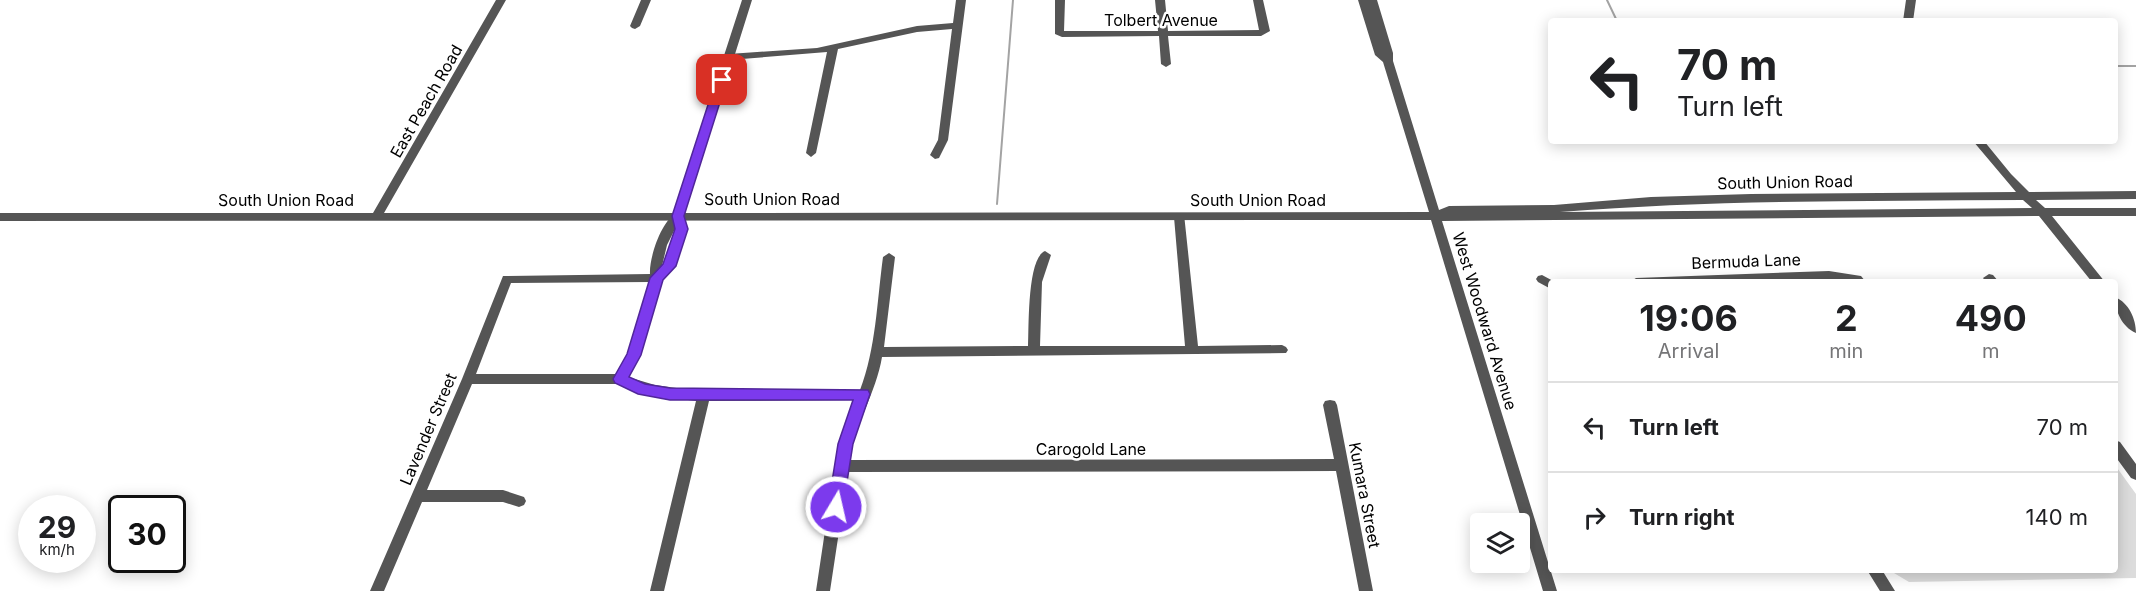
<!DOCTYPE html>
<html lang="en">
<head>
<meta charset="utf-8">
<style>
  :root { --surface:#fff; --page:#f6f6f6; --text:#202124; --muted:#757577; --line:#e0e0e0 }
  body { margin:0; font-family:Inter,sans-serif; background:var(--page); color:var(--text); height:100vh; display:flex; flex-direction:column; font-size:22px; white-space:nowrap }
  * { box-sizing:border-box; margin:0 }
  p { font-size:20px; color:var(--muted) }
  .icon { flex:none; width:33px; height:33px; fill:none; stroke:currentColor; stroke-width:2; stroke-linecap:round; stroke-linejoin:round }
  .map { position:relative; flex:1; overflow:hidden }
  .sheet { position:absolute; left:1548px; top:279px; width:570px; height:294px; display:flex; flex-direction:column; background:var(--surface); border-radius:6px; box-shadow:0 3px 15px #0003 }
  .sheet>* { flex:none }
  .hud { position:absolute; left:1548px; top:18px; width:570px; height:126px; border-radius:6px; box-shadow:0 3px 15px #0003; background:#fff; color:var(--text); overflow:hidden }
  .tools { position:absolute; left:1470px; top:513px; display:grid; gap:12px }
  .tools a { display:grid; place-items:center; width:60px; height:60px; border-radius:6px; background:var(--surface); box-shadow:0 3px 15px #0003; font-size:30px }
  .speed { position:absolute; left:18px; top:495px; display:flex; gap:12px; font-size:30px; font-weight:700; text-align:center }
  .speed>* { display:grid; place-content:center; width:78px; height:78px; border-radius:50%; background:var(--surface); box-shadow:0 3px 15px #0003; line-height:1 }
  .speed small { font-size:15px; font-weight:400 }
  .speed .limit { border:3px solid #111; border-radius:9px; background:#fff; color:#111 }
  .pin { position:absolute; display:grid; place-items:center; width:51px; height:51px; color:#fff; margin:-26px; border-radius:12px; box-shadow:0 3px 9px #0006 }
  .me { position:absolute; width:66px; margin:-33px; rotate:9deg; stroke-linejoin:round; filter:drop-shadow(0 0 4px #0008) }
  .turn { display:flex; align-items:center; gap:21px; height:126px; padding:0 30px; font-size:27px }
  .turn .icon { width:78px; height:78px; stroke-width:2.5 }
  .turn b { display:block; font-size:42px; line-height:51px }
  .eta { display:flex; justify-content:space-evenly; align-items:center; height:102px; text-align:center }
  .eta b { font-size:36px; font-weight:700; line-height:42px }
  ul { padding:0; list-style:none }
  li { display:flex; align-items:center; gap:18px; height:90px; padding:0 30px; border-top:2px solid var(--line) }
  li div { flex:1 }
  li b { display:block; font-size:22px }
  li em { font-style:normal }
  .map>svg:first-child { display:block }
  .green { fill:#dcdcdc }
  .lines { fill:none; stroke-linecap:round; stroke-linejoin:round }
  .stream { stroke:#a3a3a3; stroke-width:2 }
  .minor { fill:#555; fill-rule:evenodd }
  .tertiary { fill:#555; fill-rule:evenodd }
  .route { fill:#7c3aed; stroke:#51269a; stroke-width:1.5 }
  .labels { text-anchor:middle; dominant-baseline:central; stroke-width:5; stroke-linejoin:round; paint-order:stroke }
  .street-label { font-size:16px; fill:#000; stroke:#fff }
</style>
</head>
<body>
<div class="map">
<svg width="2136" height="591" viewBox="0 0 2136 591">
  <rect width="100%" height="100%" fill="#fff"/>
  <path class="green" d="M2115 465 2136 494V578L1909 582 1889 570H2115Z"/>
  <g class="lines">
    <path class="stream" d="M1607 0 1617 21
      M2115 66H2136
      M997 204 1013 0"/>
    <path class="minor" d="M641 0H651L640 26 635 29 632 28 630 26Z
      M956 0H966L948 140 939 158 935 159 930 155 938 140 952 29 917 32 838 49 816 153 811 157 806 153 827 52 729 60 724 57 729 54 817 48 917 26 953 23Z
      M1055 0H1065L1064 31H1158L1155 0H1165L1168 31 1259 30 1253 0H1263L1270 31 1261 36H1168L1171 64 1166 67 1161 64 1159 36 1062 37 1055 34Z
      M678 212 684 216 687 229 675 266 662 280 640 355 628 377 655 385 691 390H860C876 349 877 301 883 257L889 253 895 257 884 347 1028 346C1029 328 1027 258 1045 251L1051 255 1042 282 1040 346H1185L1174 217 1176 214H1184L1198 346 1282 345 1286 347 1288 350 1286 353 882 357C876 393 855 424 849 460L1334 459 1323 405 1325 401 1330 400 1335 401 1337 405 1373 591H1359L1336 471 848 472 830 591H816L838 444 856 400 709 401 664 591H650L696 401 655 396 619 384H472L427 490H503L524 497 526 501 524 505 519 507 503 502H422L384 591H370L462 379 503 276 650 274C649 257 662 219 678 212ZM675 229 664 264 662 266 667 245ZM650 282 628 354 616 374H476L511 283Z
      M1829 271 1861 276 1866 282 1829 279 1756 282H1630L1636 278Z
      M1989 274 1993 275 1999 282H1986L1983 278Z
      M1542 275 1555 282H1551V289L1538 282 1536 279 1538 276Z
      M2115 440 2120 442 2136 464V480L2131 478 2115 456Z
      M1867 570H1882L1895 591H1880Z"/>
    <path class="tertiary" d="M496 0H506L384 213H673L742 0H752L685 213 1429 212 1383 62 1375 55 1358 0H1377L1393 53V61L1439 210 1449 206 1554 205 1651 197 1751 194 2016 192 1973 141H1984L2011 174 2029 192 2136 191V199L2036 200 2045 208H2136V216H2052L2105 282H2092L2039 216 1442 221 1557 591H1543L1431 220 0 221V213H373ZM2023 200 2032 208 1560 212C1714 200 1868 201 2023 200Z
      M1906 0H1916L1913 21H1903Z
      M2115 297C2129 303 2136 319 2136 333 2122 327 2115 311 2115 297Z"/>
  </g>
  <path class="route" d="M722 76 727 80 684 216 688 229 676 266 663 280 641 355 629 377 645 384 670 388 868 390 870 394 853 444 843 507 841 512 836 514 830 512 828 507 838 444 853 400H670L638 394 615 383 613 379 627 354 650 278 663 264 675 229 672 216 716 80Z"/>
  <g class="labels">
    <g class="street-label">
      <text x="1161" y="20">Tolbert Avenue</text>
      <text transform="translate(426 101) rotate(-60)">East Peach Road</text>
      <text transform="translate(1785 182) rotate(-1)">South Union Road</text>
      <text x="772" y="199">South Union Road</text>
      <text x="286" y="200">South Union Road</text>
      <text x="1258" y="200">South Union Road</text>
      <text transform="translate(1746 261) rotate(-2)">Bermuda Lane</text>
      <text transform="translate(1485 321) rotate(73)">West Woodward Avenue</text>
      <text transform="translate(428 429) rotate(-67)">Lavender Street</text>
      <text x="1091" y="449">Carogold Lane</text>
      <text transform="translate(1365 495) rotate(79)">Kumara Street</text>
    </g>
  </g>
</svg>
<div class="tools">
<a><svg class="icon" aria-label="layers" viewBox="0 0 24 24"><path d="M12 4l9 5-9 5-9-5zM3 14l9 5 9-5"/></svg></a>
</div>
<div class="speed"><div>29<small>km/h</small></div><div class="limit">30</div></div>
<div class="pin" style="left:722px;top:80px;background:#d93025"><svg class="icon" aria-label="arrive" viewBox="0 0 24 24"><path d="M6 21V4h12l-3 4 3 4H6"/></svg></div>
<svg class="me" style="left:836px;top:507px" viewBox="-20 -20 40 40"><circle r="17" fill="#7c3aed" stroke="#fff" stroke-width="3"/><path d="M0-11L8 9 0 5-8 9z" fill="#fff"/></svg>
<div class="hud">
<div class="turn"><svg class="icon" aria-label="left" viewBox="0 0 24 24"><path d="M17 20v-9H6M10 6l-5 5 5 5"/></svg><div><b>70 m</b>Turn left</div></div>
</div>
<section class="sheet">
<div class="eta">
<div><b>19:06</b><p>Arrival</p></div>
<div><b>2</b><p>min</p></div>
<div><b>490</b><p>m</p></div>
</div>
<ul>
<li><svg class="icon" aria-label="left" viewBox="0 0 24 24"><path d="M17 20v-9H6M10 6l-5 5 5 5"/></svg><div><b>Turn left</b></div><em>70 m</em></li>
<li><svg class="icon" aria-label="right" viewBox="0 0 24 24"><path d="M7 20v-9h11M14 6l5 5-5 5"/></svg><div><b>Turn right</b></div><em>140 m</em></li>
</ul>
</section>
</div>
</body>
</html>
